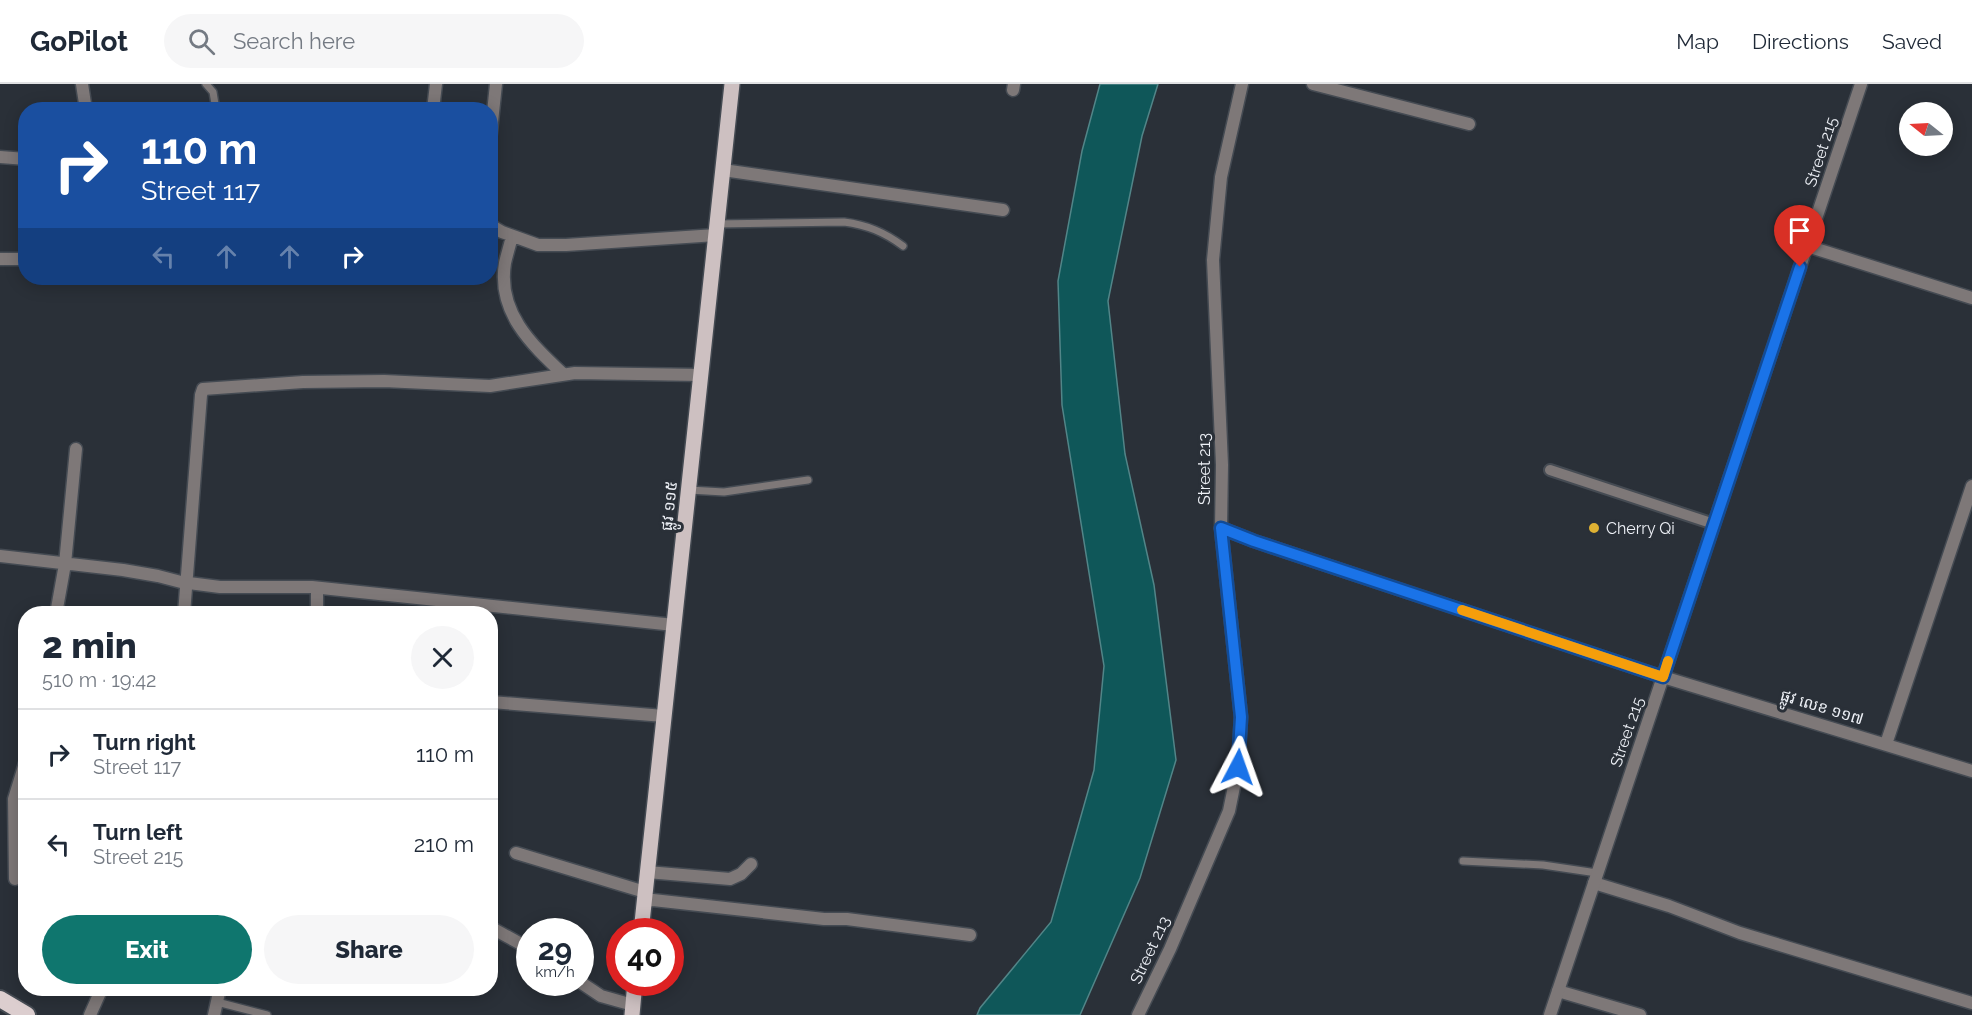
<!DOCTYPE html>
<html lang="en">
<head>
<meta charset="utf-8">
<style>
  :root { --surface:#fff; --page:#f6f6f7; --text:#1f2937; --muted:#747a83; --line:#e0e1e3; --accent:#0f766e }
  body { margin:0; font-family:Raleway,"Noto Sans Khmer",sans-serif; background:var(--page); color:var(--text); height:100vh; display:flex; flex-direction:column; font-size:22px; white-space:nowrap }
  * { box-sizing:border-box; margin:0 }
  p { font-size:20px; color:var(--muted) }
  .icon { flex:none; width:33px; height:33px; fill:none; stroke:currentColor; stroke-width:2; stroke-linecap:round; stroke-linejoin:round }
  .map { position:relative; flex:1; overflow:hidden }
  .panel { position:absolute; left:18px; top:522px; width:480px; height:390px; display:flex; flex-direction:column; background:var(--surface); border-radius:24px; box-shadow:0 3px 15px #0003 }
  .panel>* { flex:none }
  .banner { position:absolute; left:18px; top:18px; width:480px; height:183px; border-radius:24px; box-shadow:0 3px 15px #0003; background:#1a4fa0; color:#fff; overflow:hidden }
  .needle { width:39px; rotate:288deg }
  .tools { position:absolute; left:1899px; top:18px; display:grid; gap:12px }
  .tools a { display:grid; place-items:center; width:54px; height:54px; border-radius:50%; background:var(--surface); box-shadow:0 3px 15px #0003; font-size:30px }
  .speed { position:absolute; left:516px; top:834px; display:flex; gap:12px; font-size:30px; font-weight:700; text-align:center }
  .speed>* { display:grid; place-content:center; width:78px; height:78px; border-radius:50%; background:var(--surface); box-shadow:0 3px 15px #0003; line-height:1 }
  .speed small { font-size:15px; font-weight:400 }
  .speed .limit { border:9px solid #d22; background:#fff; color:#111 }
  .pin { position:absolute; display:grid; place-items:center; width:51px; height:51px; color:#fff; margin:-62px -26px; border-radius:50% 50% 50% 0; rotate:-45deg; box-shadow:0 0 6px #0007 }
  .pin .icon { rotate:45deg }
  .me { position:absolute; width:66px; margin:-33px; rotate:4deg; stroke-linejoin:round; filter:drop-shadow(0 0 4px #0008) }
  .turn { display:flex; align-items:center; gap:21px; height:126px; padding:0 24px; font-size:27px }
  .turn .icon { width:78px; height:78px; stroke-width:2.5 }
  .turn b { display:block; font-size:42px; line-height:51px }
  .lanes { display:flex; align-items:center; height:57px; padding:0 24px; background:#0003; justify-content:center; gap:30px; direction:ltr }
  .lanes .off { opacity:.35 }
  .round { display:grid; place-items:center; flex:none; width:63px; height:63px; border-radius:32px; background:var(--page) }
  .overview { display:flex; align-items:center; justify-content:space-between; height:102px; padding:0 24px }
  h1 { font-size:36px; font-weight:800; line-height:45px }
  .action { display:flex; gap:12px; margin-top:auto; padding:12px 24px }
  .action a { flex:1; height:69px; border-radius:36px; background:var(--accent); color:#fff; font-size:24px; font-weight:800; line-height:69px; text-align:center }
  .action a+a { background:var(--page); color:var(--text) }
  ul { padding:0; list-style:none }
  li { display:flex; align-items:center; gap:18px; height:90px; padding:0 24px; border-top:2px solid var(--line) }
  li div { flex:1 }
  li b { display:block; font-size:22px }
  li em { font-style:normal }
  header { display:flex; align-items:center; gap:36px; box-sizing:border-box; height:84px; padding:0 30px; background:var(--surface); border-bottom:2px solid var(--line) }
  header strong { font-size:28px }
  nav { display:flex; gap:33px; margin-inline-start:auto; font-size:21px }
  .search { width:420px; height:54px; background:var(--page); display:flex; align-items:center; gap:15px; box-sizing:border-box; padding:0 21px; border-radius:33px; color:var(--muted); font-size:22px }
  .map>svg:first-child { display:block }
  .water { fill:#0f5759; stroke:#528588; stroke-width:1.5 }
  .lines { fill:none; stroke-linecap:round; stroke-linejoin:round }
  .service-casing { stroke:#454b53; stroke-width:10 }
  .pedestrian-casing { stroke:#454b53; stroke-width:14 }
  .minor-casing { stroke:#454b53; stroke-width:15 }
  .tertiary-casing { stroke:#454b53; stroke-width:15 }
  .primary-casing { stroke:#454b53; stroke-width:18 }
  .trunk-casing { stroke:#454b53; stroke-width:20 }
  .service { stroke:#7e7878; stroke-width:7 }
  .pedestrian { stroke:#7e7878; stroke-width:10 }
  .minor { stroke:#7e7878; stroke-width:12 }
  .tertiary { stroke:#7e7878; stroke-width:12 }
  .primary { stroke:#cdc0c1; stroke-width:15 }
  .trunk { stroke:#dccecf; stroke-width:16 }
  .route-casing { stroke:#114b97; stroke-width:15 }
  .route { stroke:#1a73e8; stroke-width:10 }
  .slow { stroke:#f59e0b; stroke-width:10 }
  .poi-dot { fill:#deb133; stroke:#2a3038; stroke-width:2 }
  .labels { text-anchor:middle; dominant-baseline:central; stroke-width:6; stroke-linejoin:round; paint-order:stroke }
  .street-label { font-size:16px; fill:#edf0f6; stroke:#2a3038 }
  .poi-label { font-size:16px; fill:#edf0f6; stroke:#2a3038; text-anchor:start }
</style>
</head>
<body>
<header>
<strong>GoPilot</strong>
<div class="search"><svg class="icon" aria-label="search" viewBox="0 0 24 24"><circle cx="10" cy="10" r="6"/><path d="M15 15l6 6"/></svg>Search here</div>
<nav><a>Map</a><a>Directions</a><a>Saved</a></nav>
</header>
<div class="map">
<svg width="1972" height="931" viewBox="0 0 1972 931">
  <rect width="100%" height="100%" fill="#2a3038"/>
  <path class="water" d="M1100 0H1158L1142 52 1108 217 1125 370 1154 501 1176 676 1140 794 1080 931H977L980 924 1051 838 1094 686 1104 582 1062 321 1058 197 1082 67Z"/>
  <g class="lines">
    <g class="service-casing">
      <path id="service" d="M206 0 213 8 216 26
        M302 24 304 26
        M717 140 844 138C867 141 884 148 903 162
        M689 406 724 408 808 396
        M1463 777 1543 781 1597 789
        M217 918 267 931"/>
    </g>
    <g class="pedestrian-casing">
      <path id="pedestrian" d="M1550 386 1714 440"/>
    </g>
    <g class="minor-casing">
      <path id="minor" d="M82 0 86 26
        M1313 0 1469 40
        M1013 6 1014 0
        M433 26 436 0
        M490 57 496 0
        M0 73 26 75
        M723 86 1003 126
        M490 141 502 148 538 161H566L716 151
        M512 152C510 161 507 170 505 179 497 228 531 260 563 290
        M1807 162 1972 214
        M0 175H26
        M1221 444 1254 457 1663 593 1972 687
        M0 472 123 486 158 492 181 498 220 503H312L674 541
        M56 530 65 480 76 365
        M184 530 201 311 203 305 303 298 384 297 490 302 575 289 701 291
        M317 530V504
        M491 618 664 632
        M1886 660 1972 402
        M516 769 645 808
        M647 788 730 795 741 790 751 780
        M15 795 14 715 26 676
        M1594 799 1669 822 1740 849 1972 919
        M644 818 653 816 824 835H847L970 851
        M490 843 530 865
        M580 898 601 912 633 921
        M1558 907 1640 931
        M90 931 102 904
        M214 931 220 904"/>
    </g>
    <g class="tertiary-casing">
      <path id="tertiary" d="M1138 931 1170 865 1229 727 1238 683 1241 633 1221 444 1222 381 1213 176 1221 93 1242 0
        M1550 931 1861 0"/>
    </g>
    <g class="primary-casing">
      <path id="primary" d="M641 848 732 0
        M632 931 635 898"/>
    </g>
    <g class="trunk-casing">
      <path id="trunk" d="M0 915 27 931"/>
    </g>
    <use href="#service" class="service"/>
    <use href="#pedestrian" class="pedestrian"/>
    <use href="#minor" class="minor"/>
    <use href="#tertiary" class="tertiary"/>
    <use href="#primary" class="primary"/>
    <use href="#trunk" class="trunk"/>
  </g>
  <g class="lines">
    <g class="route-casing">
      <path id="route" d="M1238 683 1241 633 1221 444 1254 457 1663 593 1800 183"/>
    </g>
    <use href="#route" class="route"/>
    <path class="slow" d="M1462 526 1663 593 1668 577"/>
  </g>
  <circle class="poi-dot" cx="1594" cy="444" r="6"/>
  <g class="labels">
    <g class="street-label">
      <text transform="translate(1821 68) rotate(-72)">Street 215</text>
      <text transform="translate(1204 385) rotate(-90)">Street 213</text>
      <text transform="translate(669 422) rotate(-84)">ផ្លូវ ១១៥</text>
      <text transform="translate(1822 623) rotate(17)">ផ្លូវ លេខ ១១៧</text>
      <text transform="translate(1627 648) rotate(-71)">Street 215</text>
      <text transform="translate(1150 866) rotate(-65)">Street 213</text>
    </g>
    <g class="poi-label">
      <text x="1606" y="444">Cherry Qi</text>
    </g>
  </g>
</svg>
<div class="tools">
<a><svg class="needle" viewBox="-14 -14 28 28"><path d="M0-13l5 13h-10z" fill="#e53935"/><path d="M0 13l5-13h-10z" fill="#747a83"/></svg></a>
</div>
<div class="speed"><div>29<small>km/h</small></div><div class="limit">40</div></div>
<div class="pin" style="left:1800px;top:183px;background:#d93025"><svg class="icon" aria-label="arrive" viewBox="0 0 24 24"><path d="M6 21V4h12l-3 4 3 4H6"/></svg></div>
<svg class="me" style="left:1238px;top:683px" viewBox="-20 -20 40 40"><path d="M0-17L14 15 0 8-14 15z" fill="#1a73e8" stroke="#fff" stroke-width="4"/></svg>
<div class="banner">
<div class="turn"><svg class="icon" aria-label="right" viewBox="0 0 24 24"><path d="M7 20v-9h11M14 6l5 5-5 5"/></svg><div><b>110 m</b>Street 117</div></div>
<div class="lanes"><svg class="icon off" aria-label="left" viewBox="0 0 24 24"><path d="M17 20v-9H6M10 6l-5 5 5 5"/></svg><svg class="icon off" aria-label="ahead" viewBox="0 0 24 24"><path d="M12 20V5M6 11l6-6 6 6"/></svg><svg class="icon off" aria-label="ahead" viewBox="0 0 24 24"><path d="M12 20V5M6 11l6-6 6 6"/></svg><svg class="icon" aria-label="right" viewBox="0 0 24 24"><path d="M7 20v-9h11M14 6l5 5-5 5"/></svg></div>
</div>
<section class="panel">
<div class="overview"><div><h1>2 min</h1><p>510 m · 19:42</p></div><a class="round"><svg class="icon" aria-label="close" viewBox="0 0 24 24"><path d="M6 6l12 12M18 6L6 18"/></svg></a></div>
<ul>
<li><svg class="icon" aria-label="right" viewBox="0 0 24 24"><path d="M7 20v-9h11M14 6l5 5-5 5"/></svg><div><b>Turn right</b><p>Street 117</p></div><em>110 m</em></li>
<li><svg class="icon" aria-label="left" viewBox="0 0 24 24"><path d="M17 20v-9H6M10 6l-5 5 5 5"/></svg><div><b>Turn left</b><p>Street 215</p></div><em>210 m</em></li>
</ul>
<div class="action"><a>Exit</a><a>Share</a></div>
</section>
</div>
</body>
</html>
